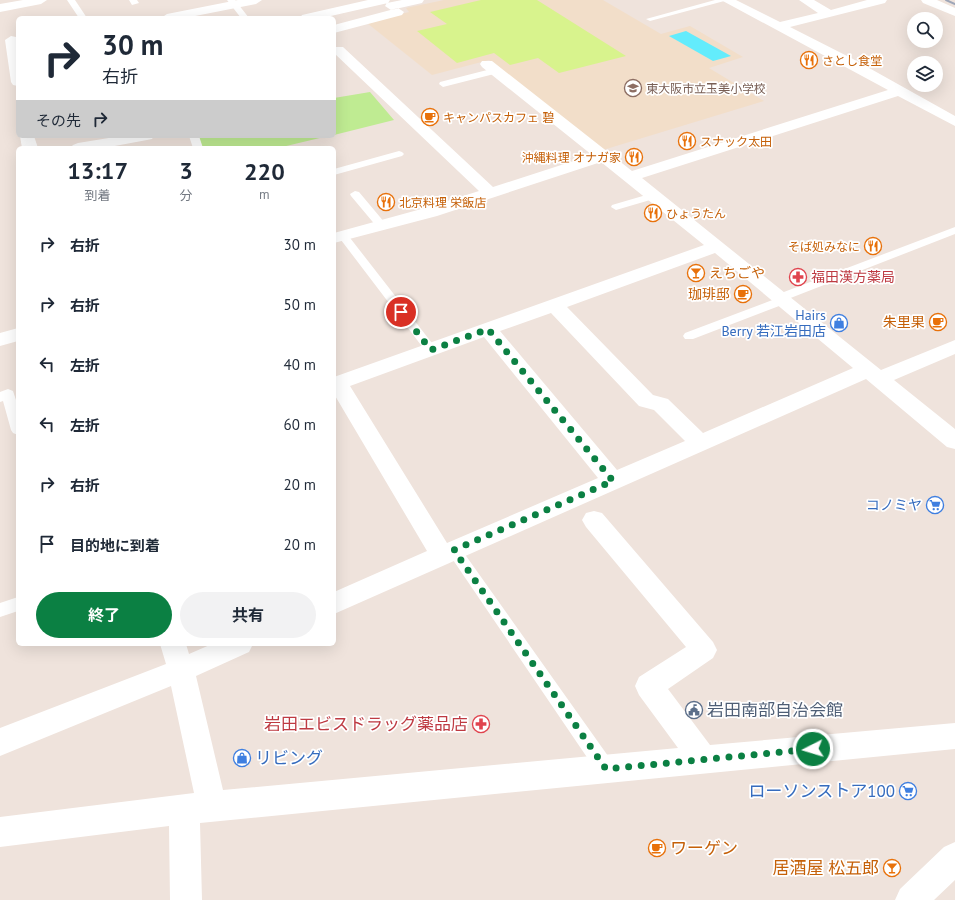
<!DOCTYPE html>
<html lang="ja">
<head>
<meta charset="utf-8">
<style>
  :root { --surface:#fff; --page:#f2f2f3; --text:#1f2937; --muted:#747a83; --accent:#0b8043 }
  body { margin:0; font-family:"PT Sans","Noto Sans JP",sans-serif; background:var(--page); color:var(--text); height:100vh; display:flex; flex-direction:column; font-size:15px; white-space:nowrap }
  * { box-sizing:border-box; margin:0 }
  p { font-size:13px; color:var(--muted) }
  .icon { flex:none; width:22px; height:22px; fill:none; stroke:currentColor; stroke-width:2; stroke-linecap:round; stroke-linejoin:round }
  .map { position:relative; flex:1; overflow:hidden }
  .details { position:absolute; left:16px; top:146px; width:320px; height:500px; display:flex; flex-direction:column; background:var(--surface); border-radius:6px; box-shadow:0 4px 16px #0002 }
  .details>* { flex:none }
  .guide { position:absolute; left:16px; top:16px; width:320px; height:122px; border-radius:6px; box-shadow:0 4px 16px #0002; background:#fff; color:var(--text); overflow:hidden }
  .controls { position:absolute; left:907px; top:12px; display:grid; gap:8px }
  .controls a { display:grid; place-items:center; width:36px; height:36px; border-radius:50%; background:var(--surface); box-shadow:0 4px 16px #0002; font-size:20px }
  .pin { position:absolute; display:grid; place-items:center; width:34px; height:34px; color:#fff; margin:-17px; border:2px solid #fff; border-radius:50%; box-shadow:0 1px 4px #0007 }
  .me { position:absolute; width:44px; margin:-22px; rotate:265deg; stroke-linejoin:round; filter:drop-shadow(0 0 3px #0008) }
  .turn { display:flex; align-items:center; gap:14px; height:84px; padding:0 20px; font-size:18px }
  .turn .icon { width:52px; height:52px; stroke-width:2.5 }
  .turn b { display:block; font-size:28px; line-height:34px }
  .then { display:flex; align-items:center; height:38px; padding:0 20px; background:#0003; gap:8px; font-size:15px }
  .eta { display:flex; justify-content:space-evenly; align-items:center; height:68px; text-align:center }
  .eta b { font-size:24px; font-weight:700; line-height:28px }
  .primary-button { display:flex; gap:8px; margin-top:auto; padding:8px 20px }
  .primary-button a { flex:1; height:46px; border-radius:24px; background:var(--accent); color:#fff; font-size:16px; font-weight:700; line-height:46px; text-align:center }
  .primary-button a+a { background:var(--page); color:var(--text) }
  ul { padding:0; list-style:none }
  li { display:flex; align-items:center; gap:12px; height:60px; padding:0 20px }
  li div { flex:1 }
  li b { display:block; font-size:15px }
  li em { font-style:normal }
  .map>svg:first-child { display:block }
  .education { fill:#f2dec9 }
  .green { fill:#bfeb92 }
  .pitch { fill:#d8f38d }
  .water { fill:#63ecfc }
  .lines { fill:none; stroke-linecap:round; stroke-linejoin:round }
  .lane { fill:#fff; fill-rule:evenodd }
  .street { fill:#fff; fill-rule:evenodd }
  .rail { stroke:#9ea6b8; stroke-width:2 }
  .route { stroke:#0b8043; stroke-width:7; stroke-dasharray:0 12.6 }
  .labels { text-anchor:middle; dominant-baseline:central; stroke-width:3.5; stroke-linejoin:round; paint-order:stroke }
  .far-food-label { font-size:12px; fill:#c56008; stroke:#fff; text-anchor:start }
  .far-education-label { font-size:12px; fill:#785e54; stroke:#fff; text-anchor:start }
  .food-label { font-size:14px; fill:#c56008; stroke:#fff; text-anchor:end }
  .health-label { font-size:14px; fill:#be3a42; stroke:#fff; text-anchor:start }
  .shop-label { font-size:14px; fill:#366cbe; stroke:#fff; text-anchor:end }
  .near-service-label { font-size:17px; fill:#4e5e75; stroke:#fff; text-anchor:start }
  .near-health-label { font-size:17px; fill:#be3a42; stroke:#fff; text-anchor:end }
  .near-shop-label { font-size:17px; fill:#366cbe; stroke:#fff; text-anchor:start }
  .near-food-label { font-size:17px; fill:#c56008; stroke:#fff; text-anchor:start }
</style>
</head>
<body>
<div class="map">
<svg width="955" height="900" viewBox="0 0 955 900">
  <rect width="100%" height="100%" fill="#efe3dc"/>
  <path class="education" d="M444 0H603L661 34 690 26 743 57 709 68 764 101 603 150 489 60 432 75 367 23 409 12 406 8Z"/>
  <path class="green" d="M370 92 394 120 334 135V98Z
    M194 136H328L278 148H197Z"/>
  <path class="pitch" d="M481 0H537L626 56 559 73 538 58 510 65 494 53 457 63 417 31 447 24 430 12Z"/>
  <path class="water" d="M686 31 731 56 713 61 669 36Z"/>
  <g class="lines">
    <path class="lane" d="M67 0H75L87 18H79Z
      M129 0H137L139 3 132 5Z
      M227 0H235L249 18H241Z
      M715 0H728L650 21 646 19Z
      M495 68 498 69V73L443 87 439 84 440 82Z
      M189 136H199L203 148H193Z
      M399 151 402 152 404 154 402 156 334 175V169Z
      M355 191 359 192 385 223 386 225 385 227H377L351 196 350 194Z
      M653 193 657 194 658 196 657 198 616 210 611 207 612 205Z
      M955 227V234L788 299 787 303 693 339H685L683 336 685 333 775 299 776 295Z
      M343 233 347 234 435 347 437 350 435 353H427L338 236Z
      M8 389 13 391 18 406V435L13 433 11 430 3 401 0 402V392Z
      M454 544 459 546 613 763 615 769 613 775 606 778 599 775 449 554 446 550 449 546Z
      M18 597V611L0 617V603Z"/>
    <path class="street" d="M23 0H47L41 4 0 12V4Z
      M238 0H262L256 4 185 18H161L167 14Z
      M368 0H390L388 3 322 18H300L302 15Z
      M402 0H424L422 3 391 10 385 6 387 3Z
      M721 0H736L780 22 818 13 799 0H814L831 10 867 0H887L885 3 790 27 853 59 955 116V126L898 96 642 178 881 370 955 340V354L894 380 955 429V449L947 447 866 379 334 614V592L427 551 334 394V377L704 245 601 162 437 216 334 243V233L425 208 479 191 334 53V47H343L493 187 592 155 482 67 480 64 482 61H492L632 171 888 90ZM715 253 853 368 703 433 668 399 653 395 567 307ZM551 313 639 406 654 410 685 441 617 470 500 331ZM484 337 598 478 447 543 350 386Z
      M921 0H937L955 8V16L923 3Z
      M398 8 404 12 402 15 334 33V25Z
      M11 36 16 37 18 44V86L13 85 11 82 5 40Z
      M20 136H34L38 148H22Z
      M121 136H154L152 139 147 140 104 148H70L73 145 78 143Z
      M18 328V341L0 346V333Z
      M594 511 602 513 713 642 717 650 713 658 668 689 710 745 955 723V749L200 823 202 900H170L169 826 0 847V817L194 793 171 686 0 756V728L166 664 160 644H186L189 654 212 644H253L249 652 196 676 223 790 678 748 639 695 635 686 639 677 686 647 586 527 582 520 586 513Z
      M955 842V880L934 900H895L900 889 944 847Z"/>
    <path class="rail" d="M946 0 955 4"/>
  </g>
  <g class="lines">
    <path class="route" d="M401 312 431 350 488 329 613 481 454 550 606 769 813 749"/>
  </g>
  <defs>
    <g id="restaurant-ring" transform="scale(0.9)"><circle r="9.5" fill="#fff" stroke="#e8710a" stroke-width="1.5"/><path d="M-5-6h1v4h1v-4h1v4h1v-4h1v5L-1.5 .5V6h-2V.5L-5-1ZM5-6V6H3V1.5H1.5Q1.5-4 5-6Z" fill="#e8710a"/></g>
    <g id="school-ring" transform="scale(0.9)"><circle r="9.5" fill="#fff" stroke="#8d6e63" stroke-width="1.5"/><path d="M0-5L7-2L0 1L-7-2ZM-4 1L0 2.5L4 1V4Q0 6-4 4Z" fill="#8d6e63"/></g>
    <g id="cafe-ring" transform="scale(0.9)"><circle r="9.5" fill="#fff" stroke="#e8710a" stroke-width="1.5"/><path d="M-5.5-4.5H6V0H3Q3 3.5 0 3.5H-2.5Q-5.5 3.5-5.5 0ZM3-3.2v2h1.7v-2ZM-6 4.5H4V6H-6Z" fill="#e8710a"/></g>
    <g id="bar-ring" transform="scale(0.9)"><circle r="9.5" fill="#fff" stroke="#e8710a" stroke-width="1.5"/><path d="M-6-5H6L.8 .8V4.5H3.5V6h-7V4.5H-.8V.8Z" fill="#e8710a"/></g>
    <g id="pharmacy-ring" transform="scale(0.9)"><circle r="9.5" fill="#fff" stroke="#e0444e" stroke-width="1.5"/><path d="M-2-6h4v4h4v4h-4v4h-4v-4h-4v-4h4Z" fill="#e0444e"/></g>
    <g id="shop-ring" transform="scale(0.9)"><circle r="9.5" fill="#fff" stroke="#3f7fe0" stroke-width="1.5"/><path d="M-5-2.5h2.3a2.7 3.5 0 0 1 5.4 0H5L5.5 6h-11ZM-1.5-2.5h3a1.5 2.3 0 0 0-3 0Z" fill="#3f7fe0"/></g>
    <g id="supermarket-ring" transform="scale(0.9)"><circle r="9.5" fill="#fff" stroke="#3f7fe0" stroke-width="1.5"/><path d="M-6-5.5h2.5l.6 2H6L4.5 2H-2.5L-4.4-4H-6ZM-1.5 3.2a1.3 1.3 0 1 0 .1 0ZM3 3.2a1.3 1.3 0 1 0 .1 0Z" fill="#3f7fe0"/></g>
    <g id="civic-ring" transform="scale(0.9)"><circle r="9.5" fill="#fff" stroke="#5c6f8a" stroke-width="1.5"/><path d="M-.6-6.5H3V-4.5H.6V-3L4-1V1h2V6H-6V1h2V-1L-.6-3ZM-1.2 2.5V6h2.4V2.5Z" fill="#5c6f8a"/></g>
  </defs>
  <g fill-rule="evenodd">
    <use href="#restaurant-ring" x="809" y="60"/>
    <use href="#school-ring" x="633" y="88"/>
    <use href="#cafe-ring" x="430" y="117"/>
    <use href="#restaurant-ring" x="687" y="141"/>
    <use href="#restaurant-ring" x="634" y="157"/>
    <use href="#restaurant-ring" x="386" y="202"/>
    <use href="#restaurant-ring" x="653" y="213"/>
    <use href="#restaurant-ring" x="873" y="246"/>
    <use href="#bar-ring" x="696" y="273"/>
    <use href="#pharmacy-ring" x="798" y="277"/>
    <use href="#cafe-ring" x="743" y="294"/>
    <use href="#cafe-ring" x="938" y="322"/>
    <use href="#shop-ring" x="839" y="323"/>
    <use href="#supermarket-ring" x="935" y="505"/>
    <use href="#civic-ring" x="694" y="710"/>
    <use href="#pharmacy-ring" x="481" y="724"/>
    <use href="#shop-ring" x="242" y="758"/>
    <use href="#supermarket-ring" x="908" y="791"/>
    <use href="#cafe-ring" x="657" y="848"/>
    <use href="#bar-ring" x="892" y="868"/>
  </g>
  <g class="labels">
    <g class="far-food-label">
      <text x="822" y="60">さとし食堂</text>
      <text x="443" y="117">キャンパスカフェ 碧</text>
      <text x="700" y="141">スナック太田</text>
      <text x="621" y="157" text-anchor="end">沖縄料理 オナガ家</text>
      <text x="399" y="202">北京料理 栄飯店</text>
      <text x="666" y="213">ひょうたん</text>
      <text x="860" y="246" text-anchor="end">そば処みなに</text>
    </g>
    <g class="far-education-label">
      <text x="646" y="88">東大阪市立玉美小学校</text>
    </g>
    <g class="food-label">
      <text x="709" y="273" text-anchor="start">えちごや</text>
      <text x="730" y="294">珈琲邸</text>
      <text x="925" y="322">朱里果</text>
    </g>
    <g class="health-label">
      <text x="811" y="277">福田漢方薬局</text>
    </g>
    <g class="shop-label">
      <text x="826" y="315">Hairs<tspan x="826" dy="16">Berry 若江岩田店</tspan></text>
      <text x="922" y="505">コノミヤ</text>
    </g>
    <g class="near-service-label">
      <text x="707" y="710">岩田南部自治会館</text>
    </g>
    <g class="near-health-label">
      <text x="468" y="724">岩田エビスドラッグ薬品店</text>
    </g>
    <g class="near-shop-label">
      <text x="255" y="758">リビング</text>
      <text x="895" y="791" text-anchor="end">ローソンストア100</text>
    </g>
    <g class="near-food-label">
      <text x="670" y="848">ワーゲン</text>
      <text x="879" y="868" text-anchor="end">居酒屋 松五郎</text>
    </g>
  </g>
</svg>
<div class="controls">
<a><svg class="icon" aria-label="search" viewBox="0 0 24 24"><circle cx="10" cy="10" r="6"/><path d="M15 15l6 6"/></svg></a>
<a><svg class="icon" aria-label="layers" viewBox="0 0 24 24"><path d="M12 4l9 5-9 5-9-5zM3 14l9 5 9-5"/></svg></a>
</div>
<div class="pin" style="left:401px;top:312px;background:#d93025"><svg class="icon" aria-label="arrive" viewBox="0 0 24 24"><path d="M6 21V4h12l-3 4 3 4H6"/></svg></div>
<svg class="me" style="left:813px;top:749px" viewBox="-20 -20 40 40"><circle r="17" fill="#0b8043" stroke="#fff" stroke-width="3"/><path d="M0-11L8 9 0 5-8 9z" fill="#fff"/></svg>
<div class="guide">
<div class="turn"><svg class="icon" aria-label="right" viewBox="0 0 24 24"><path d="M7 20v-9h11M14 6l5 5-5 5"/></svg><div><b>30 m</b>右折</div></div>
<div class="then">その先<svg class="icon" aria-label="right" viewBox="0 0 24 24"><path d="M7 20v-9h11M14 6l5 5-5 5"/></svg></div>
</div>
<section class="details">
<div class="eta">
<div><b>13:17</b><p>到着</p></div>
<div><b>3</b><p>分</p></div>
<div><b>220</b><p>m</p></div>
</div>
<ul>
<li><svg class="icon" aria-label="right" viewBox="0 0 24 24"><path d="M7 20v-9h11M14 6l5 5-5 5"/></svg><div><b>右折</b></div><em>30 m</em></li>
<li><svg class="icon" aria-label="right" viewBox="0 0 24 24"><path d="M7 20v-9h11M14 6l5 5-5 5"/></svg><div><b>右折</b></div><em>50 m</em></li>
<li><svg class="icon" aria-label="left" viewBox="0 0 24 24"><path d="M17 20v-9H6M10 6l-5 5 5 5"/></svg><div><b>左折</b></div><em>40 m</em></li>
<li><svg class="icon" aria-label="left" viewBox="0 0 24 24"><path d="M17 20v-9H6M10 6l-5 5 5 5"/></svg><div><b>左折</b></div><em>60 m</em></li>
<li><svg class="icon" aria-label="right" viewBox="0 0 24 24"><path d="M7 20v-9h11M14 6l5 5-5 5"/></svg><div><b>右折</b></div><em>20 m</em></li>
<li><svg class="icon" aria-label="arrive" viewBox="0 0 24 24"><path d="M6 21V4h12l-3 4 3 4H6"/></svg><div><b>目的地に到着</b></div><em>20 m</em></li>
</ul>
<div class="primary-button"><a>終了</a><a>共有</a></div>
</section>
</div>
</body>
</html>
